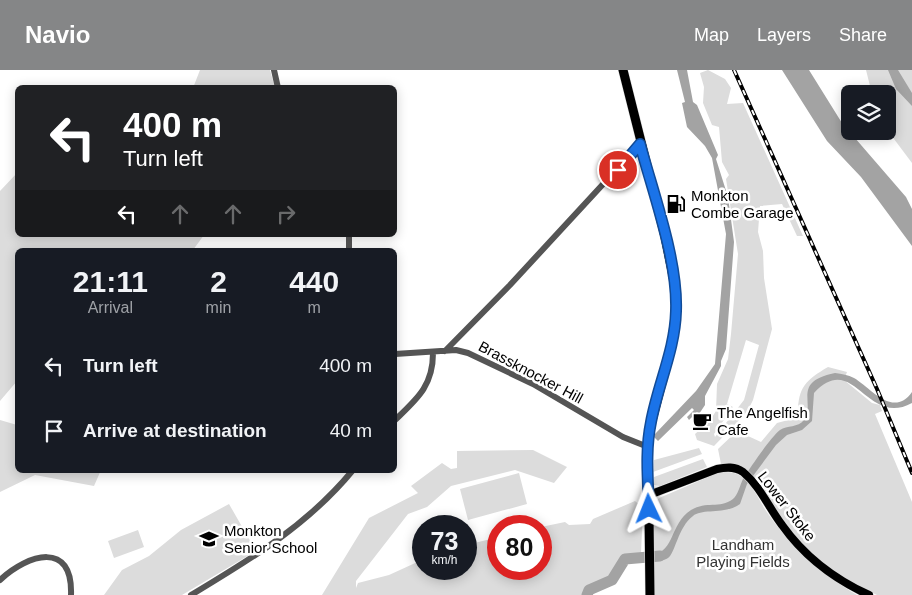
<!DOCTYPE html>
<html lang="en">
<head>
<meta charset="utf-8">
<style>
  :root { --surface:#171b24; --page:#242831; --text:#f1f3f6; --muted:#9ea1a6; --accent:#858687 }
  body { margin:0; font-family:Arial,sans-serif; background:var(--page); color:var(--text); height:100vh; display:flex; flex-direction:column; font-size:19px; white-space:nowrap }
  * { box-sizing:border-box; margin:0 }
  p { font-size:16px; color:var(--muted) }
  .icon { flex:none; width:28px; height:28px; fill:none; stroke:currentColor; stroke-width:2; stroke-linecap:round; stroke-linejoin:round }
  .map { position:relative; flex:1; overflow:hidden }
  .panel { position:absolute; left:15px; top:178px; width:382px; height:225px; display:flex; flex-direction:column; background:var(--surface); border-radius:8px; box-shadow:0 2px 12px #0003 }
  .panel>* { flex:none }
  .guide { position:absolute; left:15px; top:15px; width:382px; height:152px; border-radius:8px; box-shadow:0 2px 12px #0003; background:#202124; color:#fff; overflow:hidden }
  .fabs { position:absolute; left:841px; top:15px; display:grid; gap:10px }
  .fabs a { display:grid; place-items:center; width:55px; height:55px; border-radius:8px; background:var(--surface); box-shadow:0 2px 12px #0003; font-size:25px }
  .speed { position:absolute; left:412px; top:445px; display:flex; gap:10px; font-size:25px; font-weight:700; text-align:center }
  .speed>* { display:grid; place-content:center; width:65px; height:65px; border-radius:50%; background:var(--surface); box-shadow:0 2px 12px #0003; line-height:1 }
  .speed small { font-size:12px; font-weight:400 }
  .speed .limit { border:8px solid #d22; background:#fff; color:#111 }
  .pin { position:absolute; display:grid; place-items:center; width:42px; height:42px; color:#fff; margin:-21px; border:2px solid #fff; border-radius:50%; box-shadow:0 1px 5px #0007 }
  .me { position:absolute; width:55px; margin:-28px; rotate:358deg; stroke-linejoin:round; filter:drop-shadow(0 0 4px #0008) }
  .turn { display:flex; align-items:center; gap:18px; height:105px; padding:0 25px; font-size:22px }
  .turn .icon { width:65px; height:65px; stroke-width:2.5 }
  .turn b { display:block; font-size:35px; line-height:42px }
  .lanes { display:flex; align-items:center; height:48px; padding:0 25px; background:#0003; justify-content:center; gap:25px; direction:ltr }
  .lanes .off { opacity:.35 }
  .eta { display:flex; justify-content:space-evenly; align-items:center; height:85px; text-align:center }
  .eta b { font-size:30px; font-weight:600; line-height:35px }
  ul { padding:0; list-style:none }
  li { display:flex; align-items:center; gap:15px; height:65px; padding:0 25px }
  li div { flex:1 }
  li b { display:block; font-size:19px }
  li em { font-style:normal }
  header { display:flex; align-items:center; gap:30px; box-sizing:border-box; height:70px; padding:0 25px; background:var(--accent); color:#fff }
  header strong { font-size:24px }
  nav { display:flex; gap:28px; margin-inline-start:auto; font-size:18px }
  .map>svg:first-child { display:block }
  .green { fill:#dcdcdc; fill-rule:evenodd }
  .water { fill:#a3a3a3 }
  .lines { fill:none; stroke-linecap:round; stroke-linejoin:round }
  .river { stroke:#a3a3a3; stroke-width:11 }
  .major-casing { stroke:#dbdbdb; stroke-width:9 }
  .highway-casing { stroke:#dbdbdb; stroke-width:10 }
  .minor { stroke:#555; stroke-width:6 }
  .major { stroke:#000; stroke-width:8 }
  .highway { stroke:#000; stroke-width:9 }
  .rail-casing { stroke:#000; stroke-width:4 }
  .rail { stroke:#fff; stroke-width:2; stroke-dasharray:5.5; stroke-linecap:butt }
  .route-casing { stroke:#114b97; stroke-width:12 }
  .route { stroke:#1a73e8; stroke-width:9 }
  .labels { text-anchor:middle; dominant-baseline:central; stroke-width:5; stroke-linejoin:round; paint-order:stroke }
  .poi-label { font-size:15px; fill:#000; stroke:#fff; text-anchor:start }
  .street-label { font-size:15px; fill:#000; stroke:#fff }
  .park-label { font-size:15px; fill:#333; stroke:#fff }
</style>
</head>
<body>
<header>
<strong>Navio</strong>
<nav><a>Map</a><a>Layers</a><a>Share</a></nav>
</header>
<div class="map">
<svg width="912" height="525" viewBox="0 0 912 525">
  <rect width="100%" height="100%" fill="#fff"/>
  <path class="green" d="M200 0H270L275 18H193Z
    M708 0 725 9 731 18 727 34 743 33 803 166H797L782 134 760 136 758 162 763 181 764 208 772 259 753 330 747 342 714 376 697 370 695 364 709 352 716 341 717 314 728 289 731 264 738 184 726 109 729 105 722 92 719 57 712 55 703 33 704 17 700 3ZM746 270 759 275 744 330 715 367 714 364 733 337 727 334Z
    M866 0H912V93L888 61V24H872Z
    M17 103 18 165H204L193 180H18L17 311 0 331V121Z
    M828 297 847 302 844 310 872 333 880 335 882 341 875 344 912 432V525H877L845 510 811 483 786 457 754 409 740 396 721 394 718 379 737 361 761 372 777 353 792 349 798 343C798 317 806 310 828 297Z
    M0 350 17 355 18 400H101L94 416 35 405 0 422Z
    M699 378 702 384 653 402 654 390Z
    M533 380 567 397 554 413 515 400 451 416 427 437 408 444 356 511V518L358 513 389 505 424 489V499H466V475L499 467V499H541V457L565 452 569 455 590 454 593 449 635 431 643 438 641 483 620 488 608 508 589 517 582 525H322L369 448 418 423 411 416 442 393 451 399 457 398V381Z
    M703 389 707 397 660 416 654 415V407Z
    M720 402C726 402 734 402 739 405 754 414 759 432 769 445 791 477 824 505 857 525H654V435L659 428Z
    M519 403 527 434 468 450 460 419Z
    M229 434 256 481 182 525H104L122 500 149 486 181 460Z
    M138 460 144 477 114 488 108 471Z"/>
  <path class="water" d="M677 0H687L693 32 697 35 718 85 716 89 728 127 734 172 726 279 721 291V296L705 326V335L699 344 697 342 689 350 687 347 694 340 692 338 658 371 654 367 655 364 696 321 715 294 726 164 712 88 705 76 687 57 682 33 685 32Z
    M782 0H809L842 53 906 127 912 139V176L861 107 827 71Z
    M888 0H898L912 23V36L896 19Z
    M835 303C842 304 848 305 854 308 870 317 893 349 912 322V333C866 358 854 280 814 323L812 351 802 360 787 365 776 375 747 414 740 434C725 445 702 438 693 446 678 457 675 484 668 488 664 491 655 491 650 491L649 485C674 484 669 459 687 443 704 429 718 440 733 429 738 425 740 415 743 409 750 398 770 368 780 360 787 355 798 358 804 350 816 333 791 312 835 303Z"/>
  <g class="lines">
    <path class="river" d="M587 525 589 520 612 510 625 489 660 486"/>
    <g class="major-casing">
      <path id="major" d="M649 425 717 399C726 397 735 396 743 402 760 416 769 438 782 455 804 486 834 509 869 525"/>
    </g>
    <g class="highway-casing">
      <path id="highway" d="M623 0 665 167 676 221 675 250 671 278 648 366 650 525"/>
    </g>
    <path class="minor" d="M274 0 278 18
      M349 180V165
      M445 281 510 215 641 73
      M395 284 456 280 468 283 533 314 623 367 648 377
      M395 350C417 329 433 316 433 283
      M0 510C28 484 73 470 71 525
      M191 525C251 489 308 455 353 400"/>
    <use href="#major" class="major"/>
    <use href="#highway" class="highway"/>
    <g class="rail-casing">
      <path id="rail" d="M734 0 877 319 912 403"/>
    </g>
    <use href="#rail" class="rail"/>
  </g>
  <g class="lines">
    <g class="route-casing">
      <path id="route" d="M618 100 640 74C653 123 678 190 676 241 675 280 658 314 651 352 645 381 648 410 649 439"/>
    </g>
    <use href="#route" class="route"/>
  </g>
  <defs>
    <g id="fuel-bare" transform="scale(1.5)"><path d="M-5.5-6h7V0h2V4h1.3V-2.5L3-4.5l.8-.8L6-3V5H2.5V1h-1V6h-7ZM-4.2-4.7v3.2H.2V-4.7Z" fill="#000" stroke="#fff" stroke-width="2.5" paint-order="stroke"/></g>
    <g id="cafe-bare" transform="scale(1.5)"><path d="M-5.5-4.5H6V0H3Q3 3.5 0 3.5H-2.5Q-5.5 3.5-5.5 0ZM3-3.2v2h1.7v-2ZM-6 4.5H4V6H-6Z" fill="#000" stroke="#fff" stroke-width="2.5" paint-order="stroke"/></g>
    <g id="school-bare" transform="scale(1.5)"><path d="M0-5L7-2L0 1L-7-2ZM-4 1L0 2.5L4 1V4Q0 6-4 4Z" fill="#000" stroke="#fff" stroke-width="2.5" paint-order="stroke"/></g>
  </defs>
  <g fill-rule="evenodd">
    <use href="#fuel-bare" x="676" y="134"/>
    <use href="#cafe-bare" x="702" y="351"/>
    <use href="#school-bare" x="209" y="469"/>
  </g>
  <g class="labels">
    <g class="poi-label">
      <text x="691" y="125">Monkton<tspan x="691" dy="17">Combe Garage</tspan></text>
      <text x="717" y="342">The Angelfish<tspan x="717" dy="17">Cafe</tspan></text>
      <text x="224" y="460">Monkton<tspan x="224" dy="17">Senior School</tspan></text>
    </g>
    <g class="street-label">
      <text transform="translate(531 302) rotate(28)">Brassknocker Hill</text>
      <text transform="translate(787 436) rotate(52)">Lower Stoke</text>
    </g>
    <g class="park-label">
      <text x="743" y="474">Landham<tspan x="743" dy="17">Playing Fields</tspan></text>
    </g>
  </g>
</svg>
<div class="fabs">
<a><svg class="icon" aria-label="layers" viewBox="0 0 24 24"><path d="M12 4l9 5-9 5-9-5zM3 14l9 5 9-5"/></svg></a>
</div>
<div class="speed"><div>73<small>km/h</small></div><div class="limit">80</div></div>
<div class="pin" style="left:618px;top:100px;background:#d93025"><svg class="icon" aria-label="arrive" viewBox="0 0 24 24"><path d="M6 21V4h12l-3 4 3 4H6"/></svg></div>
<svg class="me" style="left:649px;top:439px" viewBox="-20 -20 40 40"><path d="M0-17L14 15 0 8-14 15z" fill="#1a73e8" stroke="#fff" stroke-width="4"/></svg>
<div class="guide">
<div class="turn"><svg class="icon" aria-label="left" viewBox="0 0 24 24"><path d="M17 20v-9H6M10 6l-5 5 5 5"/></svg><div><b>400 m</b>Turn left</div></div>
<div class="lanes"><svg class="icon" aria-label="left" viewBox="0 0 24 24"><path d="M17 20v-9H6M10 6l-5 5 5 5"/></svg><svg class="icon off" aria-label="ahead" viewBox="0 0 24 24"><path d="M12 20V5M6 11l6-6 6 6"/></svg><svg class="icon off" aria-label="ahead" viewBox="0 0 24 24"><path d="M12 20V5M6 11l6-6 6 6"/></svg><svg class="icon off" aria-label="right" viewBox="0 0 24 24"><path d="M7 20v-9h11M14 6l5 5-5 5"/></svg></div>
</div>
<section class="panel">
<div class="eta">
<div><b>21:11</b><p>Arrival</p></div>
<div><b>2</b><p>min</p></div>
<div><b>440</b><p>m</p></div>
</div>
<ul>
<li><svg class="icon" aria-label="left" viewBox="0 0 24 24"><path d="M17 20v-9H6M10 6l-5 5 5 5"/></svg><div><b>Turn left</b></div><em>400 m</em></li>
<li><svg class="icon" aria-label="arrive" viewBox="0 0 24 24"><path d="M6 21V4h12l-3 4 3 4H6"/></svg><div><b>Arrive at destination</b></div><em>40 m</em></li>
</ul>
</section>
</div>
</body>
</html>
